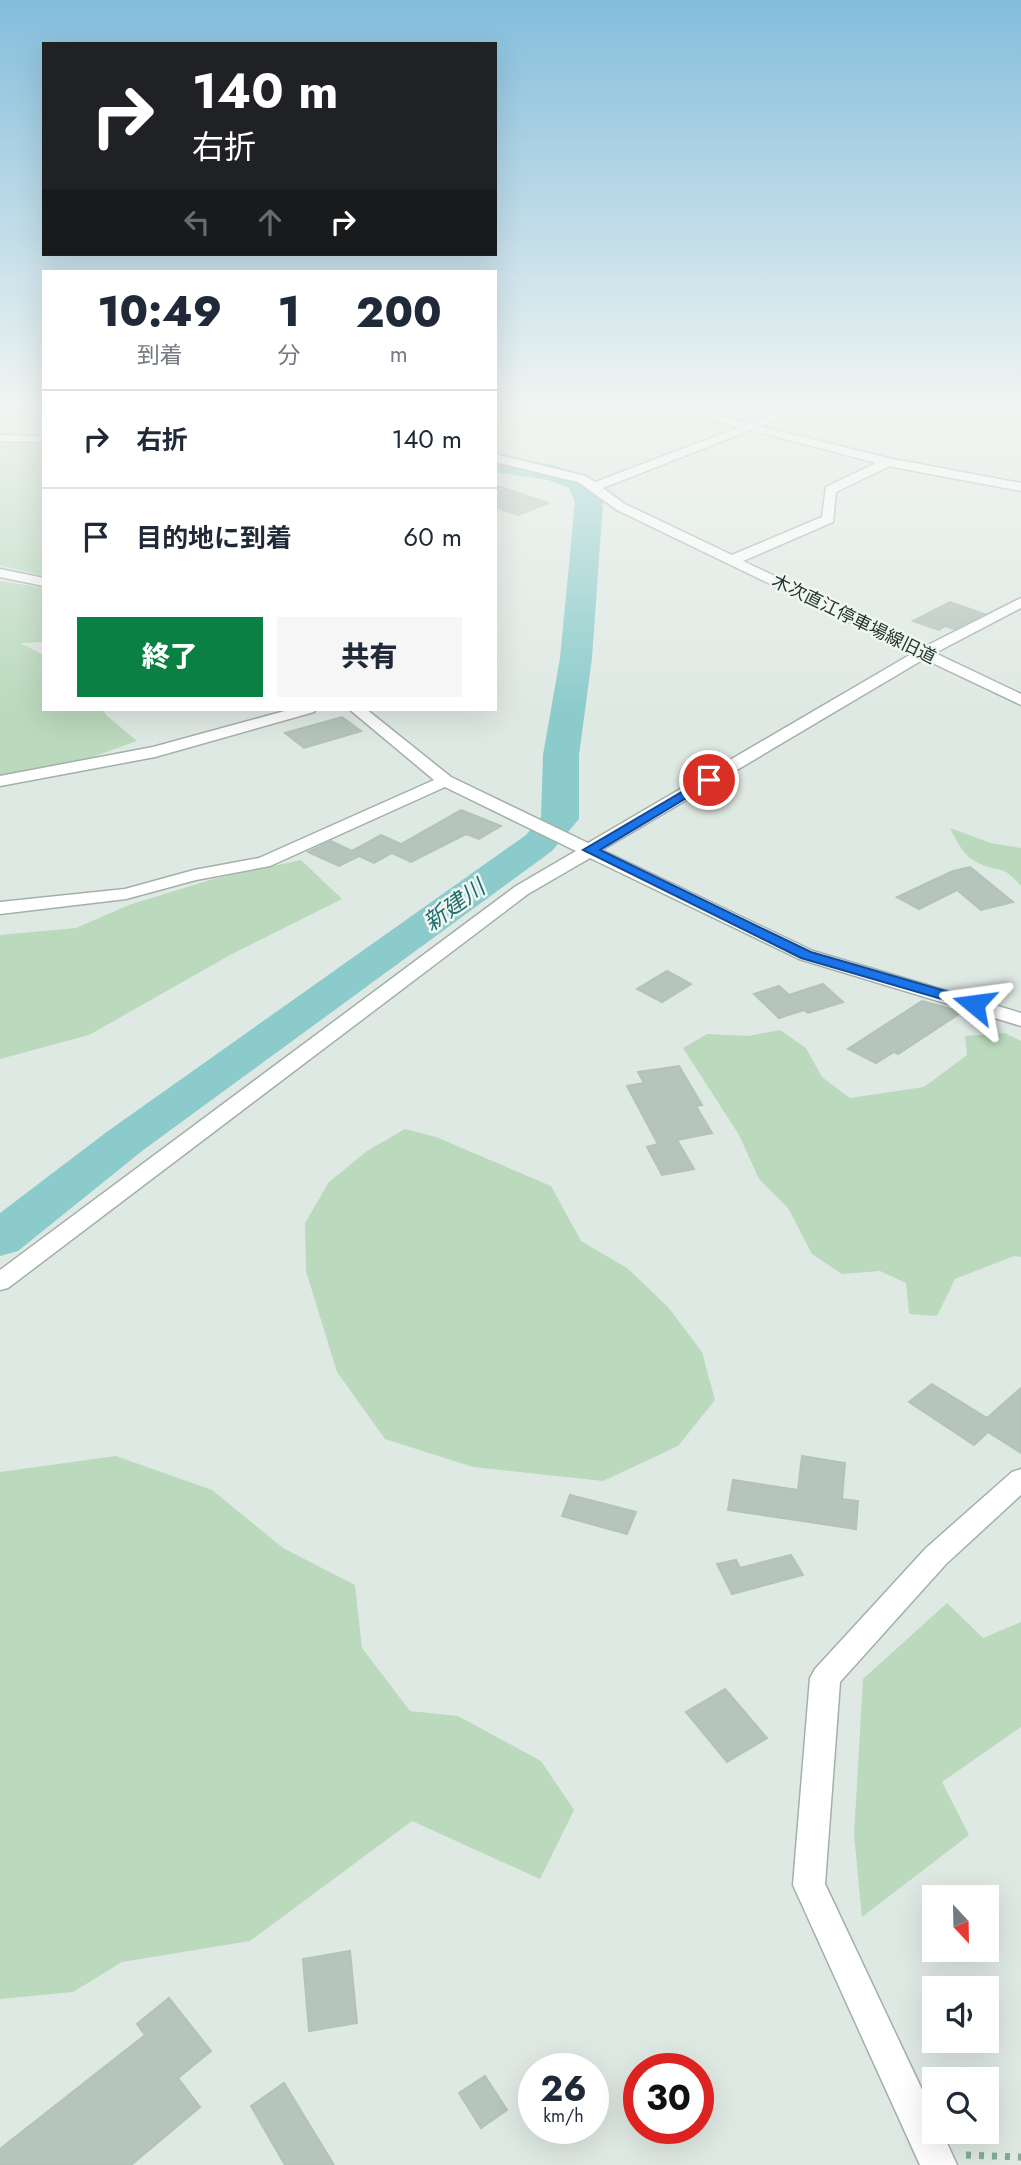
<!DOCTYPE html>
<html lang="ja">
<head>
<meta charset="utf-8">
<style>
  :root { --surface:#fff; --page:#f6f6f7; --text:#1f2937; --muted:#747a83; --line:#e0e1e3; --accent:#0b8043 }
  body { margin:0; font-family:Jost,"Noto Sans JP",sans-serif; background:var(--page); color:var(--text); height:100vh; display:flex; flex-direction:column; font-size:26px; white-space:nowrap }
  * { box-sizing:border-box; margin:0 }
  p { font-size:23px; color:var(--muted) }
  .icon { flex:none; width:38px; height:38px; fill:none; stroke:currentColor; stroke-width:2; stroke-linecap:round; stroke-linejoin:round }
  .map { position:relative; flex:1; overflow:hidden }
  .panel { position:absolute; left:42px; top:270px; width:455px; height:441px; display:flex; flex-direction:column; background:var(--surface); border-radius:0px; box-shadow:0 7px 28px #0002 }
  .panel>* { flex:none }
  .guide { position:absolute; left:42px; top:42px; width:455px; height:214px; border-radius:0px; box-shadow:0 7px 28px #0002; background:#202124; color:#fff; overflow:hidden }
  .needle { width:46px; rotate:158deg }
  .fabs { position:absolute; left:922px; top:1885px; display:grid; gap:14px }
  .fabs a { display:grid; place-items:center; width:77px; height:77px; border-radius:0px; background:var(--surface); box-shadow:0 7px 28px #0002; font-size:35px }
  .speed { position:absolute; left:518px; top:2053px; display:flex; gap:14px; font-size:35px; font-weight:700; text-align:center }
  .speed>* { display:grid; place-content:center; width:91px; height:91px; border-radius:50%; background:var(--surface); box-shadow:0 7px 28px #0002; line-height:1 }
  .speed small { font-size:18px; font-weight:400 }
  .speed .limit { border:10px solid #d22; background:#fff; color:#111 }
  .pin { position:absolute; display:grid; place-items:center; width:60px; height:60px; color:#fff; margin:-30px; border:4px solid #fff; border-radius:50%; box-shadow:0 2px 7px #0007 }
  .me { position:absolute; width:77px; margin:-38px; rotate:286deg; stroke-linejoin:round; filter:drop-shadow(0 0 5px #0008) }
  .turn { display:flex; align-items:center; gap:24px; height:147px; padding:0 35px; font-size:32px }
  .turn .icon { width:91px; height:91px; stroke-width:2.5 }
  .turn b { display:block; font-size:49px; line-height:60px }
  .lanes { display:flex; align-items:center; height:66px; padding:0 35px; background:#0003; justify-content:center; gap:35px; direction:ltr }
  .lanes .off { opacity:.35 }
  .eta { display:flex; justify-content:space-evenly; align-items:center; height:119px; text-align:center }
  .eta b { font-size:42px; font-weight:800; line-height:49px }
  .cta { display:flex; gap:14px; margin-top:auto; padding:14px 35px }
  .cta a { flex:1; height:80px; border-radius:0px; background:var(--accent); color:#fff; font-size:28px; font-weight:800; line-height:80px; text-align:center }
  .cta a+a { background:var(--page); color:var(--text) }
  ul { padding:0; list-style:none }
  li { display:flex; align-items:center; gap:21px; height:98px; padding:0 35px; border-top:2px solid var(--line) }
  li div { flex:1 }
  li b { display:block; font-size:26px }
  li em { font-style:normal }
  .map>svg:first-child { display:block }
  .green { fill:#bad9bd }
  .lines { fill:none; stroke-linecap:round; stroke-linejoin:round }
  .river { fill:#8bcbcb; fill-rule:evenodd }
  .building { fill:#b5c4bc; stroke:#b2c3b9; stroke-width:2 }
  .street-casing { stroke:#a3b0a9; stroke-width:3 }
  .secondary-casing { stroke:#a0b4aa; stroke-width:3 }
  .path { stroke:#82ab98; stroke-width:7; stroke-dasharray:5 8; stroke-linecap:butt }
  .street { fill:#fff; fill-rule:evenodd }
  .secondary { fill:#fff; fill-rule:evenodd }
  .route { fill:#1a73e8; stroke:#114b97; stroke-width:2 }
  .labels { text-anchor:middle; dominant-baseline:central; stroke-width:5; stroke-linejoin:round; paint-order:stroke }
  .far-street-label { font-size:18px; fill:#22382f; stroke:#f0f6f2 }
  .water-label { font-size:23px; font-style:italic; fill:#206e70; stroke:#f0f6f2 }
</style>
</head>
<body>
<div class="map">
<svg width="1021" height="2165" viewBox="0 0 1021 2165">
  <rect width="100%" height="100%" fill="#dfe9e3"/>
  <path class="green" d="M0 443 44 444V576L0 565Z
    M0 581 44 588V642L20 643 44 655V709H103L106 715 137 741 87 759 0 775Z
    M950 828 991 843 1021 848V886C1000 862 1001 874 978 863 963 856 957 841 950 828Z
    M301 860 342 899 232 954 89 1035 0 1059V935L76 928 129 905 213 879Z
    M780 1030 806 1048 822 1077 850 1098 924 1087 967 1055 965 1036 1005 1033 1021 1041V1257L1014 1256 955 1279 937 1316 909 1314 906 1283 880 1271 842 1274 812 1254 788 1208 759 1179 739 1135 683 1048 707 1034 748 1036Z
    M405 1129 436 1137 551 1186 581 1241 627 1268 668 1307 702 1352 715 1400 678 1446 603 1481 473 1467 385 1439 337 1372 306 1271 305 1223 329 1182 367 1151Z
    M116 1456 212 1490 283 1548 355 1585 362 1648 410 1711 458 1716 541 1761 574 1810 540 1879 412 1821 250 1941 122 1962 73 1992 0 1999V1472Z
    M947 1603 983 1638 1021 1622V1727L942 1782 969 1835 862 1917 854 1835 863 1679Z"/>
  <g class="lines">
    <path class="river" d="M495 456 553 465 589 477 603 502 592 658 579 755V819L552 851 142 1151 18 1251 0 1256V1213L108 1131 526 835 541 817 543 755 560 658 575 502 569 488 548 480 495 472Z"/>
  </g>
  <path class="building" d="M495 485 548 503 518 515 495 507Z
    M950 602 984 614 954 629 945 626 939 630 913 621Z
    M342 717 361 731 304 748 285 733Z
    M461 810 501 826 479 839 466 834 411 862 392 853 374 863 359 856 339 866 308 852 331 841 352 851 381 835 401 844Z
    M970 867 1013 902 981 910 957 890 919 909 897 897 953 871Z
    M667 971 691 984 662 1002 637 989Z
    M823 984 843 1002 808 1013 804 1010 779 1018 754 994 779 986 789 995Z
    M922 1001 962 1012 898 1054 894 1052 876 1063 848 1049Z
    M679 1066 702 1105 696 1106 712 1133 677 1140 694 1169 662 1175 647 1147 658 1144 627 1086 644 1083 638 1072Z
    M932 1384 987 1418 1021 1388V1453L988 1432 974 1445 909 1402Z
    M802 1456 845 1463 842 1499 858 1501 856 1529 728 1510 733 1480 798 1490Z
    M570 1495 636 1512 627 1534 562 1516Z
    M791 1555 803 1575 732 1594 717 1564 736 1560 740 1568Z
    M725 1689 767 1738 727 1762 686 1712Z
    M350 1951 357 2023 309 2031 303 1959Z
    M169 1998 211 2051 178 2078 200 2107 131 2165H0V2149L145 2035 137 2024Z
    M485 2076 507 2110 481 2128 459 2093Z
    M284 2083 334 2165H285L251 2106Z"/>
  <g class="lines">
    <g class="street-casing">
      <path id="street" d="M788 409H804L603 488 625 504 732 555 822 517 826 487 884 459H892V465L836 492 833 522 743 561 924 647 1021 598V608L935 653 1021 694V705L924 659 602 850 813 951 1021 1013V1026L799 959 590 858 528 894 8 1288 0 1290V1270L516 886 576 851 445 787 270 866 196 880 126 899 0 914V902L125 889 194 870 259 858 434 780 349 709H366L451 777 588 843 913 653 617 510 578 482 495 462V454L586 476 595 482Z
        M0 435 44 436V442L0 441Z
        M0 569 44 578V586L0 577Z
        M292 709H316L314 712 155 757 0 786V776L153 747Z
        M1021 1469V1495L946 1564 840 1682 825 1884 934 2115V2132H942L957 2165H920L793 1885 810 1678 815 1669 926 1548 1012 1472Z"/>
    </g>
    <g class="secondary-casing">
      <path id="secondary" d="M671 409H690L888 458 1021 483V491L888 466Z"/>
    </g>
    <path class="path" d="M966 2155 1021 2157"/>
    <use href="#street" class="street"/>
    <use href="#secondary" class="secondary"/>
  </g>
  <linearGradient id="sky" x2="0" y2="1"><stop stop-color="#83bddc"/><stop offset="0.57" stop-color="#f1f5f2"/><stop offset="1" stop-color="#f1f5f2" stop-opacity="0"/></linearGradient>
  <rect width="1021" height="712" fill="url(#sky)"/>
  <path class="route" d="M709 776 715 780 713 782 600 850 811 952 980 1001 982 1004 980 1007H969L801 958 583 850Z"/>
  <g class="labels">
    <g class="far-street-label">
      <text transform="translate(854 619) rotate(26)">木次直江停車場線旧道</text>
    </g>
    <g class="water-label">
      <text transform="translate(454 905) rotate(-36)">新建川</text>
    </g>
  </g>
</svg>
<div class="fabs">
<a><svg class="needle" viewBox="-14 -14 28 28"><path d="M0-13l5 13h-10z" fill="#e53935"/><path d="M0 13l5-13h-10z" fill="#747a83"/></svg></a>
<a><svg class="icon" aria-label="sound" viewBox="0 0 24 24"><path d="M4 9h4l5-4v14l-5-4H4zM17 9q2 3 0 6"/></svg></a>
<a><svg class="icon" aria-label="search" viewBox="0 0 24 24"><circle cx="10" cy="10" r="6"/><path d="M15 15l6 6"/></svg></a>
</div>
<div class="speed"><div>26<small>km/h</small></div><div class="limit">30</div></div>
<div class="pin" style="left:709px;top:780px;background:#d93025"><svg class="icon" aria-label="arrive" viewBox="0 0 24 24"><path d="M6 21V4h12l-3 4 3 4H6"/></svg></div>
<svg class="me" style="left:974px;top:1004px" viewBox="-20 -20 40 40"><path d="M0-17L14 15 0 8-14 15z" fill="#1a73e8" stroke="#fff" stroke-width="4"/></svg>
<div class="guide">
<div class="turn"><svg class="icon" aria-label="right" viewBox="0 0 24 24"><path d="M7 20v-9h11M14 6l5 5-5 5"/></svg><div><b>140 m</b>右折</div></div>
<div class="lanes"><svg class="icon off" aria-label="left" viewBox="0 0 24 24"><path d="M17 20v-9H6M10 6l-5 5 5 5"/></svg><svg class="icon off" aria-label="ahead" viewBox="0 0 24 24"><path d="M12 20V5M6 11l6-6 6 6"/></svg><svg class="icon" aria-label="right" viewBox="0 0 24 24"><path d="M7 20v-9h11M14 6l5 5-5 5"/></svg></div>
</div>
<section class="panel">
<div class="eta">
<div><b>10:49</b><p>到着</p></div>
<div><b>1</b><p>分</p></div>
<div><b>200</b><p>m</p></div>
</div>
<ul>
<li><svg class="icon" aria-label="right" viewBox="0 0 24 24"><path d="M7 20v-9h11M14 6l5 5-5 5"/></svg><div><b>右折</b></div><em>140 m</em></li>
<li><svg class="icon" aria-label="arrive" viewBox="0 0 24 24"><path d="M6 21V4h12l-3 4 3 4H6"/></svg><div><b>目的地に到着</b></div><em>60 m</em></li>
</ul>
<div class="cta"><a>終了</a><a>共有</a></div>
</section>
</div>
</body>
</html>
